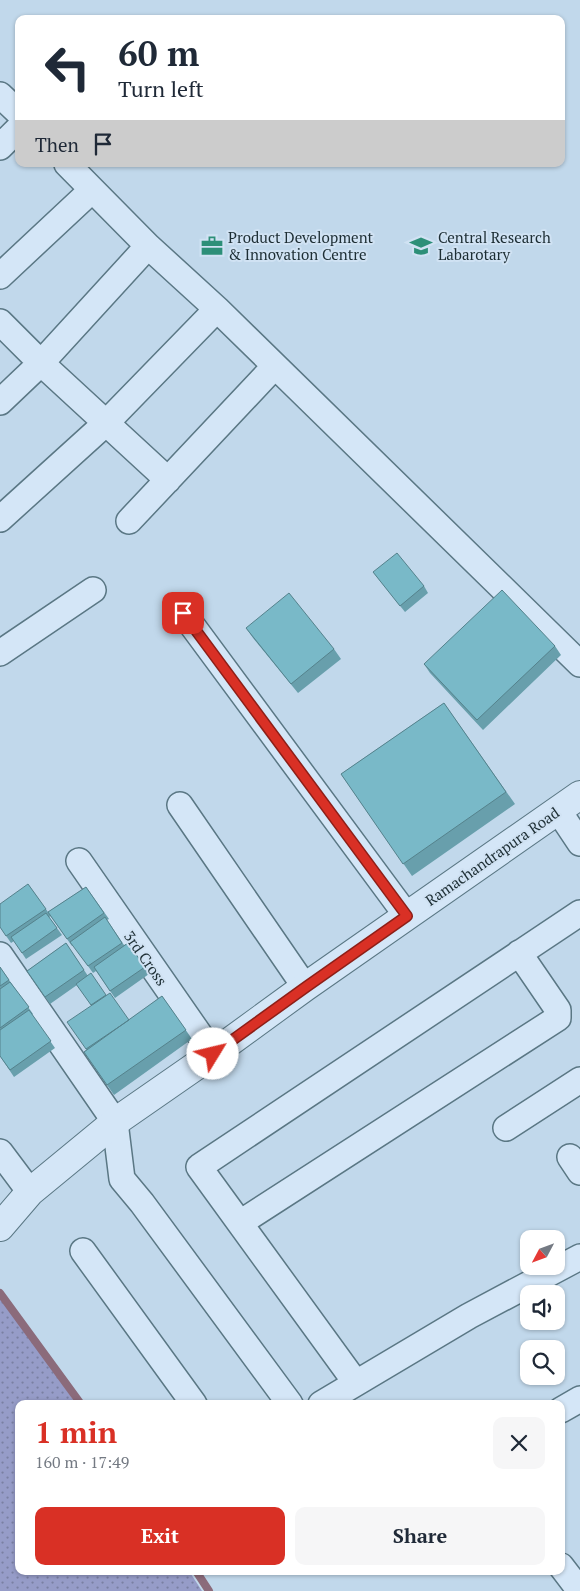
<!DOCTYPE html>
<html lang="en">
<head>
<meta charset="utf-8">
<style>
  :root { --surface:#fff; --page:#f6f6f7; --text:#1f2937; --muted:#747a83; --accent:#d93025 }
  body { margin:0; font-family:"PT Serif",serif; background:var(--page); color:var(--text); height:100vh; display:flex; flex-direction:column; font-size:19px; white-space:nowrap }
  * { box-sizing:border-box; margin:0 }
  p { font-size:16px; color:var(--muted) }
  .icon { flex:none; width:28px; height:28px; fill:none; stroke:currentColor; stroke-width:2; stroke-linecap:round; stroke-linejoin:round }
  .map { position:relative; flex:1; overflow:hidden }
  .panel { position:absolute; left:15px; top:1400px; width:550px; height:175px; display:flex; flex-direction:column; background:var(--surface); border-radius:10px; box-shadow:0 1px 4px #0004 }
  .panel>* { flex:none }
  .hud { position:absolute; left:15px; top:15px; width:550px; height:152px; border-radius:10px; box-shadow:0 1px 4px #0004; background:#fff; color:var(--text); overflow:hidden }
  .needle { width:32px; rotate:229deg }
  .controls { position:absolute; left:520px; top:1230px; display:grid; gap:10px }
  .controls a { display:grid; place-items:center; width:45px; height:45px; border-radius:10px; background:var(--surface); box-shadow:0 1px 4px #0004; font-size:25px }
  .pin { position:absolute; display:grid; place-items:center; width:42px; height:42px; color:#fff; margin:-21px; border-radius:10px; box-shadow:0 2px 8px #0006 }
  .me { position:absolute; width:55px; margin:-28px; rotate:54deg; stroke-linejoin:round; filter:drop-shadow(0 0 4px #0008) }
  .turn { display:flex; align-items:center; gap:18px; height:105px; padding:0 20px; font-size:22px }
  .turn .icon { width:65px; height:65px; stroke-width:2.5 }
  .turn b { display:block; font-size:35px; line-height:42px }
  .then { display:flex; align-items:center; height:48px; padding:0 20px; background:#0003; gap:10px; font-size:19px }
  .round { display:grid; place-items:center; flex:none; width:52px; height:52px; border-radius:10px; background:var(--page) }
  .head { display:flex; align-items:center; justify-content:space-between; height:85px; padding:0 20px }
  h1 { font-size:30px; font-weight:800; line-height:38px; color:var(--accent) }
  .primary-button { display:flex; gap:10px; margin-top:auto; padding:10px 20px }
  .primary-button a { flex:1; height:58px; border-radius:10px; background:var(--accent); color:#fff; font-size:20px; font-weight:800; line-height:58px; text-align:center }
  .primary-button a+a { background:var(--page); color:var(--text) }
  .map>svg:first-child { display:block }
  .grass { fill:url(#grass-dots) }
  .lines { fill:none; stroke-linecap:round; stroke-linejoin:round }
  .stream { stroke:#8b6b7b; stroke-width:8 }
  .minor-casing { stroke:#5a7784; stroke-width:28 }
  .tertiary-casing { stroke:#5a7784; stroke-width:30 }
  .minor { stroke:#d4e6f7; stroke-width:25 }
  .tertiary { stroke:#d4e6f7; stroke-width:28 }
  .wall { fill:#689fac }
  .building { fill:#79b9c8; stroke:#55828c }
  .route-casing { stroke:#8d1f18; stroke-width:12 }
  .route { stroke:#d93025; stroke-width:9 }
  .labels { text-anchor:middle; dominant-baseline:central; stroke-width:4; stroke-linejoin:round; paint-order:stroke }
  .poi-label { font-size:15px; fill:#1d2e34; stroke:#d0e2f3; text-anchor:start }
  .street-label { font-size:15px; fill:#1d2e34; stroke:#d0e2f3 }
</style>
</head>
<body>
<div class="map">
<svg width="580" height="1591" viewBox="0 0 580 1591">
  <defs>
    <pattern id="grass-dots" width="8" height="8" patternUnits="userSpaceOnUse" patternTransform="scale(1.25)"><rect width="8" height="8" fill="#969cc8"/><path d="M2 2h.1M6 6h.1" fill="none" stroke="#7a80a3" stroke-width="1.8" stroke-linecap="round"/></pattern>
  </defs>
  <rect width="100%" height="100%" fill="#c1d8eb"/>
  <path class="grass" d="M0 1290 76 1404H19V1571H189L202 1591H0Z"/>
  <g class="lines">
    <path class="stream" d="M0 1293 81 1404
      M196 1571 209 1591"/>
    <g class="minor-casing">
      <path id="minor" d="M0 95 19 113
        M0 147 19 128
        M67 164 148 246 217 309 580 664
        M0 276 92 190
        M0 322 41 363 168 480
        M0 402 41 363 148 246
        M0 519 106 423 217 309
        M129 521 274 367
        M183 613 407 916
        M0 653 93 590
        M180 805 305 987
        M558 810 580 843
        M79 861 213 1054
        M0 955 115 1122 122 1179 142 1203 290 1404
        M506 1128 580 1080
        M0 1152 30 1192
        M570 1157 580 1172
        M240 1223 558 1018V1010L519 953
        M83 1251 194 1404
        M356 1383 199 1167 580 913
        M321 1404 469 1316 580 1257
        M561 1410 580 1399
        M561 1566 580 1591"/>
    </g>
    <g class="tertiary-casing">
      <path id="tertiary" d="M0 1227 30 1192 115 1122 213 1054 305 987 580 795"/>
    </g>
    <use href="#minor" class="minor"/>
    <use href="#tertiary" class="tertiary"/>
  </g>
  <path class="wall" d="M373 572 424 586 428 593 405 612Z
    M246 628 334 649 341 659 298 693 253 638Z
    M555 646 561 655 483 730 430 673 424 664Z
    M444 703 515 804 412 876 341 774Z
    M28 884 48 912 86 887 109 919 107 920 124 945 128 943 149 974 115 998 96 971 93 973 73 945 72 946 49 914 51 916 49 917 62 935 26 959 14 941 11 943 0 927Z
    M66 943 88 976 129 1020 162 996 192 1039 114 1095 84 1052 86 1050 91 1005 77 985 50 1004 27 971Z
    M0 967 33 1014 32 1015 55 1048 14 1077 0 1056Z"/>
  <path class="building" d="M397 553 424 586 400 606 373 572Z
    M502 590 555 646 477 720 424 664Z
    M289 593 334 649 291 684 246 628Z
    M444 703 506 792 403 864 341 774Z
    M28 884 46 909 6 936 0 927V904Z
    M86 887 104 913 67 939 48 912Z
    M46 913 57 928 22 953 11 937Z
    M105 917 122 943 88 966 70 942Z
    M66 943 84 970 45 997 27 971Z
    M128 943 145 967 110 991 94 967Z
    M0 967 9 980 0 986Z
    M91 973 106 995 91 1005 76 984Z
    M10 982 29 1007 0 1028V989Z
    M110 993 129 1020 86 1049 67 1022Z
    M162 996 186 1030 107 1085 84 1052Z
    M29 1010 51 1041 10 1070 0 1056V1030Z"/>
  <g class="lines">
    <g class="route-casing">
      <path id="route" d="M183 613 407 916 306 987 213 1054"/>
    </g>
    <use href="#route" class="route"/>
  </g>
  <defs>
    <g id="office-bare" transform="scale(1.725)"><path d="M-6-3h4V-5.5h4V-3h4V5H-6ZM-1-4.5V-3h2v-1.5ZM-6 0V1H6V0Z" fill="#2d8f78" stroke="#d0e2f3" stroke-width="2.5" paint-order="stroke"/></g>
    <g id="university-bare" transform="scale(1.725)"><path d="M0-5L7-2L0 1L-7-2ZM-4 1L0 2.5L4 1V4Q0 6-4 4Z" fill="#2d8f78" stroke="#d0e2f3" stroke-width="2.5" paint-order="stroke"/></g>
  </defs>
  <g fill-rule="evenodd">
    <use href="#office-bare" x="212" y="246"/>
    <use href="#university-bare" x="421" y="246"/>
  </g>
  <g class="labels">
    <g class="poi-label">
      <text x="228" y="237">Product Development<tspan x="228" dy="17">&amp; Innovation Centre</tspan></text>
      <text x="438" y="237">Central Research<tspan x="438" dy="17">Labarotary</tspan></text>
    </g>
    <g class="street-label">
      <text transform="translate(492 856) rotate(-35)">Ramachandrapura Road</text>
      <text transform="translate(146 958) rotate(55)">3rd Cross</text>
    </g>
  </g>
</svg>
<div class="controls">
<a><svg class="needle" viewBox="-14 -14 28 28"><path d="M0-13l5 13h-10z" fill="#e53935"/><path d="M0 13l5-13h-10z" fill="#747a83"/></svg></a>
<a><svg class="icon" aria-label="sound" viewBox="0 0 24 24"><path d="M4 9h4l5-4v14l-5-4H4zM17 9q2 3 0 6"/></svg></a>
<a><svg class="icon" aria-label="search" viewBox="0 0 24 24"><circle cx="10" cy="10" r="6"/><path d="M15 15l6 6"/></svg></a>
</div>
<div class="pin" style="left:183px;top:613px;background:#d93025"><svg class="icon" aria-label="arrive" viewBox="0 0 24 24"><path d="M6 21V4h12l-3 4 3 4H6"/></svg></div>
<svg class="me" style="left:213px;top:1054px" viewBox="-20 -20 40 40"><circle r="19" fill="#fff"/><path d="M0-13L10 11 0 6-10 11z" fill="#d93025"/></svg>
<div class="hud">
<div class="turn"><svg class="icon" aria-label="left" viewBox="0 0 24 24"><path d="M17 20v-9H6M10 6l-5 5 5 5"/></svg><div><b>60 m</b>Turn left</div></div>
<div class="then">Then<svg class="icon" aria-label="arrive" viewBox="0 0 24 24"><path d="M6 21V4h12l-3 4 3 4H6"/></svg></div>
</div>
<section class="panel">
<div class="head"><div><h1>1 min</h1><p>160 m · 17:49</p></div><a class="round"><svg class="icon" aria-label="close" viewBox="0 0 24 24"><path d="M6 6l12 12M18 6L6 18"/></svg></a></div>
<div class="primary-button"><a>Exit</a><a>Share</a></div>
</section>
</div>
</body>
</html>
